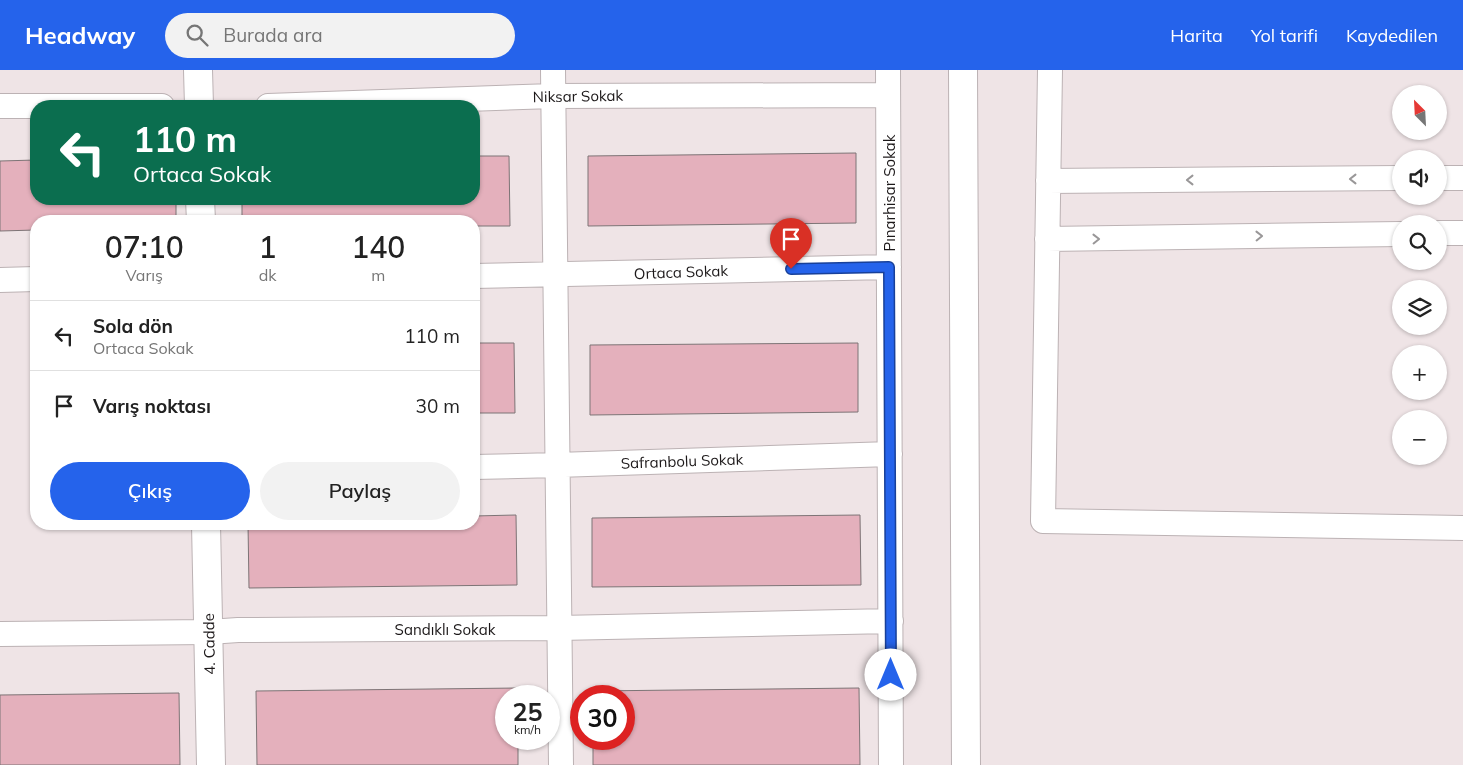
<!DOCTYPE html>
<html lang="tr">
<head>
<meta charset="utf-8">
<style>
  :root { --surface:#fff; --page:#f2f2f2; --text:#222; --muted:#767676; --line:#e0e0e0; --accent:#2563eb }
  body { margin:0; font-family:Mulish,sans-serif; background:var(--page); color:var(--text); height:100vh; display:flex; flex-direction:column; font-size:19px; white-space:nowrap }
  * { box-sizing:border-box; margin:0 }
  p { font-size:16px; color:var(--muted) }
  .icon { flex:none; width:28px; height:28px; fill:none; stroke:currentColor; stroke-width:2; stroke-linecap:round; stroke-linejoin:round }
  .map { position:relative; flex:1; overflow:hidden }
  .details { position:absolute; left:30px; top:145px; width:450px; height:315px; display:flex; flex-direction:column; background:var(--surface); border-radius:20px; box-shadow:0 1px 4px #0004 }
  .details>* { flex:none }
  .top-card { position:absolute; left:30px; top:30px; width:450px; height:105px; border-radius:20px; box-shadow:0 1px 4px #0004; background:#0b6e4f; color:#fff; overflow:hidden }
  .needle { width:32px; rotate:336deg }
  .controls { position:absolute; left:1392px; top:15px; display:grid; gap:10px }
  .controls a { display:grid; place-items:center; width:55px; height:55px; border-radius:50%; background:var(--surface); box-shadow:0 1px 4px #0004; font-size:25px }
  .speed { position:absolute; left:495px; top:615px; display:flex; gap:10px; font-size:25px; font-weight:700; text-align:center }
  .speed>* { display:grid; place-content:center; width:65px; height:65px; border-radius:50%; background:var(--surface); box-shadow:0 1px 4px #0004; line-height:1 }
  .speed small { font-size:12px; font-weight:400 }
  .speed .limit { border:8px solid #d22; background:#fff; color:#111 }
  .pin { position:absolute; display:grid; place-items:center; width:42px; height:42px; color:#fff; margin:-51px -21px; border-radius:50% 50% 50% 0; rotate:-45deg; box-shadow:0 0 5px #0007 }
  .pin .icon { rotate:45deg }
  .me { position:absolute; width:55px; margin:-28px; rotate:0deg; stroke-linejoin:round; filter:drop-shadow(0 0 4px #0008) }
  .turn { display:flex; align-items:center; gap:18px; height:105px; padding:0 20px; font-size:22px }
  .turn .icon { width:65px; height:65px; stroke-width:2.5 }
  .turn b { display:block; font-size:35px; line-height:42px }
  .eta { display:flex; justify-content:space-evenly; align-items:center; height:85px; text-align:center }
  .eta b { font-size:30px; font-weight:600; line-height:35px }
  .cta { display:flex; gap:10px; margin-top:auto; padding:10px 20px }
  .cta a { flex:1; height:58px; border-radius:30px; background:var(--accent); color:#fff; font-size:20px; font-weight:600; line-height:58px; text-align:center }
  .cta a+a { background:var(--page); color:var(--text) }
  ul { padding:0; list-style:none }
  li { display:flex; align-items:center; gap:15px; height:70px; padding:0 20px; border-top:1px solid var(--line) }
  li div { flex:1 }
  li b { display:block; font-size:19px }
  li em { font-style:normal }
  header { display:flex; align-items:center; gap:30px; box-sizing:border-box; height:70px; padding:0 25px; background:var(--accent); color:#fff }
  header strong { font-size:24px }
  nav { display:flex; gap:28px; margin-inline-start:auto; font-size:18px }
  .search { width:350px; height:45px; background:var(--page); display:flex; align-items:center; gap:12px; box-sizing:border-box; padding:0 18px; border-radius:28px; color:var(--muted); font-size:19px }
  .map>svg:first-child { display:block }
  .building { fill:#e4b0bc; stroke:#7d7476 }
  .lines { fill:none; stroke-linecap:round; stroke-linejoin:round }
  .minor-casing { stroke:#bcb2b4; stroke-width:26 }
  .tertiary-casing { stroke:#bcb2b4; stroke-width:30 }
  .minor { stroke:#fff; stroke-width:24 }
  .tertiary { stroke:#fff; stroke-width:28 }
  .oneway { stroke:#999798 }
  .route-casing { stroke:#184099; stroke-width:12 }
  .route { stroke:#2563eb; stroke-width:9 }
  .labels { text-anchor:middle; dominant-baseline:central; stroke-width:4.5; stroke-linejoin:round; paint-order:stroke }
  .street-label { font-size:15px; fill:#1c1819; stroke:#fff }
</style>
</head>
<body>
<header>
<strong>Headway</strong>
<div class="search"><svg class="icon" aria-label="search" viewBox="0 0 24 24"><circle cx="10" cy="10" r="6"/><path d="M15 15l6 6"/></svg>Burada ara</div>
<nav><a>Harita</a><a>Yol tarifi</a><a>Kaydedilen</a></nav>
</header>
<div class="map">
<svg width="1463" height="695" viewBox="0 0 1463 695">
  <rect width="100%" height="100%" fill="#efe4e6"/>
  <path class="building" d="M856 83V153L588 156V86Z
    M474 86H509L510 156H474V151H242V129H474Z
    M36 90V129H176V151H36V160L0 161V91Z
    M474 273H514L515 343H474Z
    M858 273V342L590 345V275Z
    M516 445 517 515 249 518 248 454H474V446Z
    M860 445 861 515 592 517V448Z
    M518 618V626H506V669H518V695H257L256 621Z
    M859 618 860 695H593V669H624V626H592V621Z
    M179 623 180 695H0V625Z"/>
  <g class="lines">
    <g class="minor-casing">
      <path id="minor" d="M553 0 561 695
        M888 0 891 695
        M1050 0 1043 451 1463 458
        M0 36H162
        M268 36 553 26 888 25
        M1439 108H1463
        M1048 111 1401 108
        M1439 163H1463
        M1047 169 1401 164
        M474 206 889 197
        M0 210 36 209
        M474 397 557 395 890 384
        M0 564 209 562 238 560 559 558 891 551"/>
    </g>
    <g class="tertiary-casing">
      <path id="tertiary" d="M198 0 199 36
        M963 0 966 695
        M200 129 201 151
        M206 454 211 695"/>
    </g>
    <use href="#minor" class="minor"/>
    <use href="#tertiary" class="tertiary"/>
  </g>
  <defs><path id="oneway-chevron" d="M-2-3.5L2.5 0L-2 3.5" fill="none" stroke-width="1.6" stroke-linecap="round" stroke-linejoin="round" transform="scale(1.25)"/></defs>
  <g class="oneway">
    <use href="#oneway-chevron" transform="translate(1353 109) rotate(180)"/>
    <use href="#oneway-chevron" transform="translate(1190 110) rotate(180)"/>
    <use href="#oneway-chevron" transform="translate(1259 166) rotate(-1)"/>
    <use href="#oneway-chevron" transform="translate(1096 169) rotate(-1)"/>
  </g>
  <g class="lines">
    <g class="route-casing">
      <path id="route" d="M791 199 889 197 891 605"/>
    </g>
    <use href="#route" class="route"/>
  </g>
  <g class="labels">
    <g class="street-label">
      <text transform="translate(578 26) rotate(-1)">Niksar Sokak</text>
      <text transform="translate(889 123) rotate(-90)">Pınarhisar Sokak</text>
      <text transform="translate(681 202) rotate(-2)">Ortaca Sokak</text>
      <text transform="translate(682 391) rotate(-2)">Safranbolu Sokak</text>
      <text x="445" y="559">Sandıklı Sokak</text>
      <text transform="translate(209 574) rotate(-91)">4. Cadde</text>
    </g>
  </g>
</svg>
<div class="controls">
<a><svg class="needle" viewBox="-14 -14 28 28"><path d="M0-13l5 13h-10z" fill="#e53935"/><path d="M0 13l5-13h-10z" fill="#767676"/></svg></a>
<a><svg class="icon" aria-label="sound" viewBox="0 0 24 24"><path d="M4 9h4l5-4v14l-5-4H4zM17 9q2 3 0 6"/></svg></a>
<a><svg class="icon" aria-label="search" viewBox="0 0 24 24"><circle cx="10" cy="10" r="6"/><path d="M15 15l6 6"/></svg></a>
<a><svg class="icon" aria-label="layers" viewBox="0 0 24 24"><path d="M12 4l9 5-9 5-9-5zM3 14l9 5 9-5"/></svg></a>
<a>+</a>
<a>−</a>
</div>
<div class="speed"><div>25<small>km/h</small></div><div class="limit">30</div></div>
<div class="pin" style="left:791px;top:199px;background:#d93025"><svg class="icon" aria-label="arrive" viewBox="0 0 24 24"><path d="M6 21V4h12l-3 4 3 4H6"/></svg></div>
<svg class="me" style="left:891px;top:605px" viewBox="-20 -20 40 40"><circle r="19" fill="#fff"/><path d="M0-13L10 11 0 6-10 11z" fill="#2563eb"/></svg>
<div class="top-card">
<div class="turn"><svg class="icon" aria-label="left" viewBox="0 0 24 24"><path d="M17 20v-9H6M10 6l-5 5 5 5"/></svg><div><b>110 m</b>Ortaca Sokak</div></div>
</div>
<section class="details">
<div class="eta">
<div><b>07:10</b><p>Varış</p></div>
<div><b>1</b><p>dk</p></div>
<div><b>140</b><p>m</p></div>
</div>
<ul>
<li><svg class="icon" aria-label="left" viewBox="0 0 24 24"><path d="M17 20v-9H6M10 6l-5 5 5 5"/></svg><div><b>Sola dön</b><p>Ortaca Sokak</p></div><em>110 m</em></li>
<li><svg class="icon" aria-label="arrive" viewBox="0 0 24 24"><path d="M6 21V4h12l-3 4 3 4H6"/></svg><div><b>Varış noktası</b></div><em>30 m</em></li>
</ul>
<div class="cta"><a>Çıkış</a><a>Paylaş</a></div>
</section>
</div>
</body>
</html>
